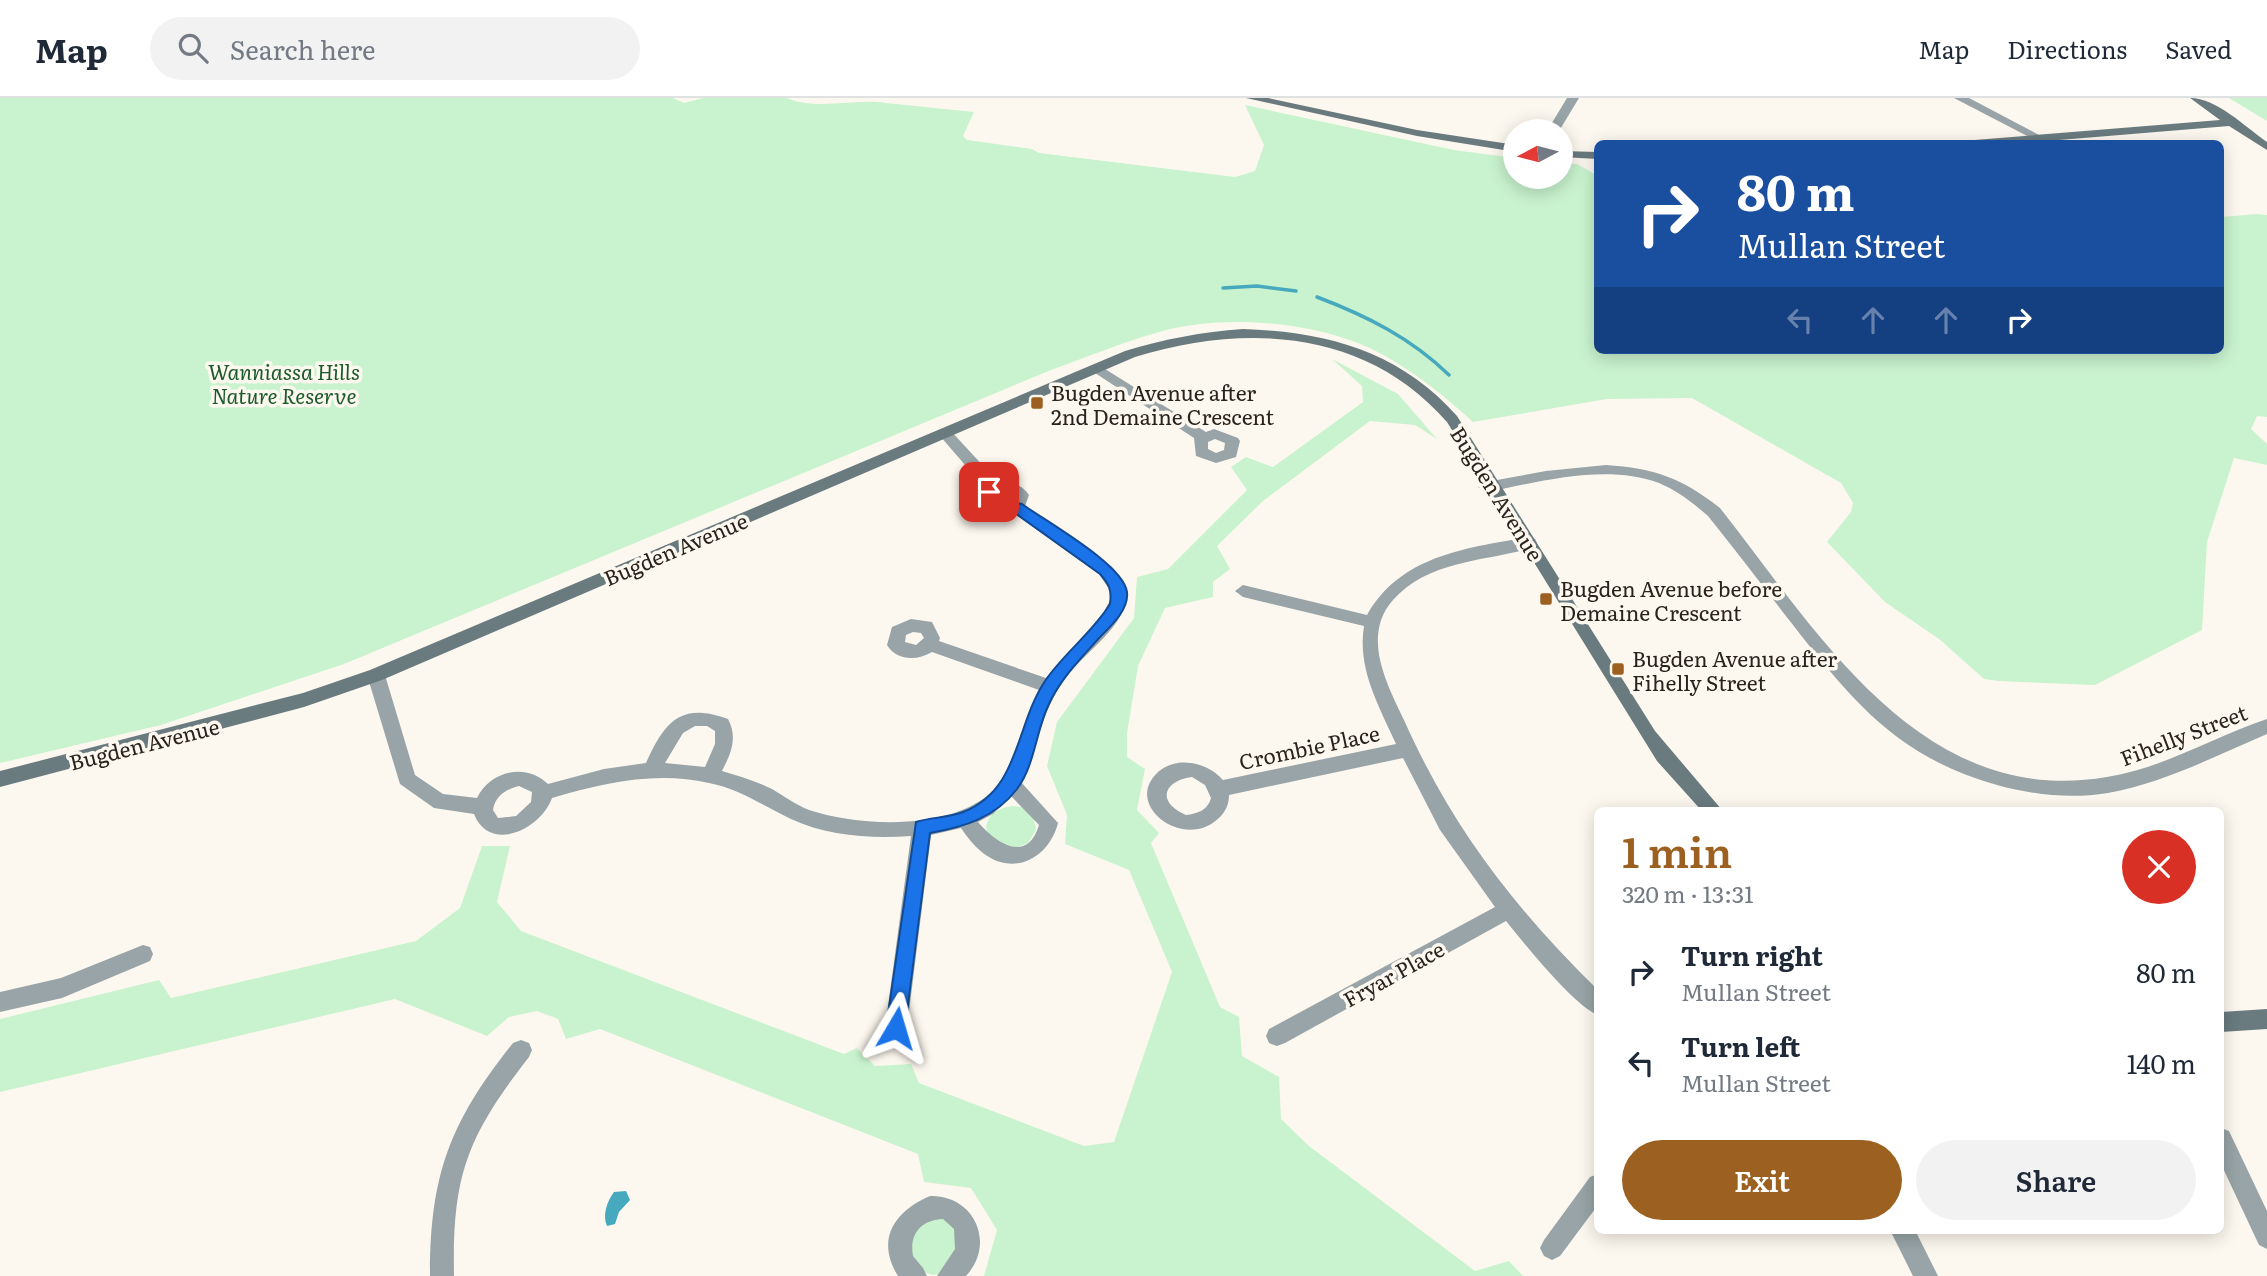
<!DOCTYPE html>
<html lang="en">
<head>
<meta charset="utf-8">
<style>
  :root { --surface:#fff; --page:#f2f2f3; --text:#1f2937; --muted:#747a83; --line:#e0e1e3; --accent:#9c6121 }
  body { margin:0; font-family:Literata,serif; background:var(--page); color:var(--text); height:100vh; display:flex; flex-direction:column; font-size:26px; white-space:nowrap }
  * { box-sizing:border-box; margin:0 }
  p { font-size:23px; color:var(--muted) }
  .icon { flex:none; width:38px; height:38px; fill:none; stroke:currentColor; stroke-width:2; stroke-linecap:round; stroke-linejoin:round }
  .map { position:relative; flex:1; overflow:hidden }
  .sheet { position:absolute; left:1594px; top:709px; width:630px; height:427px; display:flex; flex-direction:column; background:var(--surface); border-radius:10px; box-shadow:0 4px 18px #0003 }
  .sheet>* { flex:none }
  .top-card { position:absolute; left:1594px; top:42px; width:630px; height:214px; border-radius:10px; box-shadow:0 4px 18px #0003; background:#1a4fa0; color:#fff; overflow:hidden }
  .needle { width:46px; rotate:263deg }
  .fabs { position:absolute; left:1503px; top:21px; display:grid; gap:14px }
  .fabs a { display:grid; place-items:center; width:70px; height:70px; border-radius:50%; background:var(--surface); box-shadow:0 4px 18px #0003; font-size:35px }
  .pin { position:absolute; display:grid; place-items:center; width:60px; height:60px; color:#fff; margin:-30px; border-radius:14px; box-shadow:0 4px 10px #0006 }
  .me { position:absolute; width:77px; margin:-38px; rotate:7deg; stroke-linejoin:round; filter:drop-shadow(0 0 5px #0008) }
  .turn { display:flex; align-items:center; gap:24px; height:147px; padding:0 28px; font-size:32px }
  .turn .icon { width:91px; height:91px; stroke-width:2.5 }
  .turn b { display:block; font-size:49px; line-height:60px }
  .lanes { display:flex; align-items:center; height:66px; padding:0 28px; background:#0003; justify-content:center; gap:35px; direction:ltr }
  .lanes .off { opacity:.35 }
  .round { display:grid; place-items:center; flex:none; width:74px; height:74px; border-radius:37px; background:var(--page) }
  .overview { display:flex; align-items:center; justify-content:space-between; height:119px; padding:0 28px }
  h1 { font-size:42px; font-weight:600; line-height:52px; color:var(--accent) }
  .cta { display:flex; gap:14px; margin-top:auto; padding:14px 28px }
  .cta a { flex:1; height:80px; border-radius:42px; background:var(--accent); color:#fff; font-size:28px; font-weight:600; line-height:80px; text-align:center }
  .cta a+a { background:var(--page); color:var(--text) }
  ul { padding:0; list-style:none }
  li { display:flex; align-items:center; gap:21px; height:91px; padding:0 28px }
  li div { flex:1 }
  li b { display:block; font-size:26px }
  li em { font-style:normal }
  header { display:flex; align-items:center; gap:42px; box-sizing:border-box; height:98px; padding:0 35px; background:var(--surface); border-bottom:2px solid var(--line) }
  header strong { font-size:33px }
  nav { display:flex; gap:38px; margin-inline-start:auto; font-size:24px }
  .search { width:490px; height:63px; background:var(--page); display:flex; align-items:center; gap:18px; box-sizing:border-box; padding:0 24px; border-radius:38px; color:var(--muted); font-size:26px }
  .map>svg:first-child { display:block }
  .green { fill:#c9f3ce }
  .water { fill:#46a9bd }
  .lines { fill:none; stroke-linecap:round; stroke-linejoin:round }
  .stream { stroke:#46a9bd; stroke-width:3.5 }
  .street { fill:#98a4a7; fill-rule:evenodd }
  .secondary { fill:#6a7b7f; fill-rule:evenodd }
  .route { fill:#1a73e8; stroke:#114b97; stroke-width:2 }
  .poi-dot { fill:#9c6121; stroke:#fdf8ef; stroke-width:2.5 }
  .labels { text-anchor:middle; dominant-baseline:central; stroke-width:7; stroke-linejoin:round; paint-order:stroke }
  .park-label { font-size:21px; font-style:italic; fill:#1b5a2b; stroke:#fdf8ef }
  .poi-label { font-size:21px; fill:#28231c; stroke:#fdf8ef; text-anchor:start }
  .street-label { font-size:21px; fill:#28231c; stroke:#fdf8ef }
</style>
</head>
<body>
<header>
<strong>Map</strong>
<div class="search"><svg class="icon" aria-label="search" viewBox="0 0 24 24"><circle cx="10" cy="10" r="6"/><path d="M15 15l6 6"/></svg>Search here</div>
<nav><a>Map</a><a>Directions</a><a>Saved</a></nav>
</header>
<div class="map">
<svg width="2267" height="1178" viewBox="0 0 2267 1178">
  <rect width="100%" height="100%" fill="#fdf8ef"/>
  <path class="green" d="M0 0H673L684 5 703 0H787C816 13 858 0 886 5L974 14 963 38 967 42 1032 51 1039 55 1235 79 1255 73 1264 47 1245 7 1454 52 1515 60 1516 79H1561V65L1577 66 1598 78V252H2221V119L2257 116 2267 117V319L2257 318 2251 331 2267 346V367L2234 360 2207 444 2202 532 2095 587 1999 583 1984 581 1939 541 1885 504 1827 444 1851 414 1853 405 1841 385 1692 300 1607 301 1473 324C1448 301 1422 280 1392 262 1332 224 1230 215 1163 233 1125 243 1088 259 1051 272L344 566 161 627 0 665Z
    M2229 0H2267V23Z
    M1332 261 1398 296 1437 341 1415 327 1370 323 1263 403 1217 448 1230 471 1213 484V499L1165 510 1138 568 1127 635V659L1145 671 1137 712 1159 735 1151 745 1220 909 1239 919 1242 958 1279 979 1281 1021 1309 1048 1475 1173 1509 1163 1523 1178H984L997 1132 971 1090 924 1084 918 1056 600 931 566 941 558 921 537 913 509 919 487 938 395 901 0 994V921L159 882 171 900 416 843 460 810 482 748H510L497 804 521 833 844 956 857 950 875 968 911 966 919 985 1084 1048 1114 1044 1172 874 1129 772 1065 746 1067 717 1047 668 1057 624 1134 520 1137 479 1168 471 1247 392 1231 369 1246 359 1273 369 1363 304 1362 288Z
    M1013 708 1021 709 1033 718 1036 732 1028 745 1013 751 987 737C983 719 996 710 1013 708Z
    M942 1119 950 1122 963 1145 942 1176 933 1177 916 1172 908 1146 916 1128Z"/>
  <path class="water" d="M626 1093 630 1102 619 1114 615 1126 607 1128C602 1118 607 1103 614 1094Z"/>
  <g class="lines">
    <path class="stream" d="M1223 190 1257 188 1296 193
      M1317 199C1367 218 1411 240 1449 277"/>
    <path class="street" d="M1567 0H1579L1559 33H1547Z
      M1954 0H1969L2043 39 2033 41Z
      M1097 266 1206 334 1214 331 1238 340 1240 343 1236 359 1216 365 1196 358 1194 340 1092 273V267ZM1215 341 1225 345 1224 352 1216 355 1208 351V344Z
      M945 330 950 332 998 384C1010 382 1021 386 1029 397L1025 408 1111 468C1119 476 1129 487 1127 500 1121 534 1080 557 1062 585 1041 615 1037 651 1021 684L1058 725C1049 760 1014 779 983 755 974 748 967 739 961 730L931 737 907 930 904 937 896 940 888 937 885 930 911 738C872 741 827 738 791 721 763 708 740 691 709 685 656 673 603 685 552 700 541 731 490 756 474 716L434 710 400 686 367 577 370 572H382L385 577 415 677 443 696 477 700C490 673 526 664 548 686L604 671 646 665C665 623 681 604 728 621 738 640 731 655 722 673 739 678 756 683 772 691 784 698 796 707 809 712 864 730 967 734 1003 681 1019 656 1025 620 1039 592L932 554C917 563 897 563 887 547L892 529 911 521 932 524 940 540 939 543 1046 580 1103 516 1110 502 1111 494 1099 476 1015 416 999 418 983 413 977 399 985 390 940 338 938 335 940 332ZM1005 394 1013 399 1012 404 1004 408 995 406 993 400 999 395ZM913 534 921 535 924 540 916 547 905 544 906 537ZM695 628H707L715 633V646L705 669 665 665 683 635ZM519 688 532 694 531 704 516 718 498 720 493 712C495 698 506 691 519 688ZM1011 698 1039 727C1027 767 995 744 978 724L993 716Z
      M1606 367C1654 370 1682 380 1720 410 1818 534 1921 711 2107 679 2164 670 2213 639 2267 621V636C2215 658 2164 685 2108 695 2071 701 2033 697 1997 687 1898 659 1854 605 1793 527 1765 491 1737 454 1708 418 1693 405 1678 393 1659 385 1605 365 1540 384 1486 394L1478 389 1486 384 1546 373Z
      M1529 439 1535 441 1537 445 1535 449C1486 464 1430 461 1393 502 1361 538 1387 586 1404 622 1451 728 1515 811 1598 892V917C1574 908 1524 845 1506 823L1285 945 1277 948 1269 945 1266 938 1269 931 1495 809 1440 732 1403 660 1229 697C1229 708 1224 717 1214 724 1182 748 1131 711 1152 681 1169 656 1206 662 1223 682L1396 646C1379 608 1357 571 1364 528L1243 499 1235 493 1243 487 1367 517C1401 457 1467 450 1529 439ZM1192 679 1205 687 1211 700C1208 712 1197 716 1186 717 1157 705 1162 683 1192 679Z
      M143 847 150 849 153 856 150 863 62 900 0 914V894L61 880Z
      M521 942 529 945 532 952 529 959C467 1039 452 1077 454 1178H430C430 1076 450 1024 513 945Z
      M2221 1030 2229 1033 2267 1113V1151L2259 1147 2221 1066Z
      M1598 1076V1107L1560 1158 1552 1162 1544 1158 1540 1150 1544 1142 1590 1079Z
      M930 1098C975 1097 996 1146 966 1178H937L955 1151 954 1131 943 1121C921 1122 909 1136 913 1158L923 1170 927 1178H898C875 1141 895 1113 930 1098Z
      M1890 1132H1915L1938 1178H1913Z"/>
    <path class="secondary" d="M1246 0H1268L1417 32 1516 47V54L1417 38Z
      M2190 0C2217 0 2245 29 2267 44V52L2229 28 2010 46H1957L1962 43 2220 22Z
      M1561 53 1598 54V61L1561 59Z
      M1243 231C1327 234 1399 253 1457 318L1655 633 1722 712H1701L1657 663 1447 324C1366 231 1246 225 1135 259L382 582 304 609 0 689V673L303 595 370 572 1125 253C1164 241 1202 234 1243 231Z
      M2267 911V931L2221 934V914Z"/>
  </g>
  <path class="route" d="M989 389 996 394 992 399 994 406C1004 410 1012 403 1022 406 1045 423 1123 466 1127 494 1129 511 1112 527 1101 538 1082 559 1061 580 1049 606 1036 632 1035 667 1017 691 995 720 964 729 930 735L905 930 902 936 896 939 889 936 886 930 916 724C931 719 948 720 963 714 1020 692 1015 628 1045 583 1064 555 1093 534 1110 506 1112 492 1109 486 1100 476L1015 415 1002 419 983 413 978 399 984 390Z"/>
  <g class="poi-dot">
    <rect x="1030" y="298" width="14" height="14" rx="3.5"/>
    <rect x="1539" y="494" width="14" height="14" rx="3.5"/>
    <rect x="1611" y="564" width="14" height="14" rx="3.5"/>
  </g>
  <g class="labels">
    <g class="park-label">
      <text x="284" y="272">Wanniassa Hills<tspan x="284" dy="24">Nature Reserve</tspan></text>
    </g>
    <g class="poi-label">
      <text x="1051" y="293">Bugden Avenue after<tspan x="1051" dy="24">2nd Demaine Crescent</tspan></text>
      <text x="1560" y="489">Bugden Avenue before<tspan x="1560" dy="24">Demaine Crescent</tspan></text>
      <text x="1632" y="559">Bugden Avenue after<tspan x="1632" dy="24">Fihelly Street</tspan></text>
    </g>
    <g class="street-label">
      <text transform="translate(1498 395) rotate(58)">Bugden Avenue</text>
      <text transform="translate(675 450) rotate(-23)">Bugden Avenue</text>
      <text transform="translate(2183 636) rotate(-21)">Fihelly Street</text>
      <text transform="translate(144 645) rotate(-14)">Bugden Avenue</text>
      <text transform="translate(1309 648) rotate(-12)">Crombie Place</text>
      <text transform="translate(1393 875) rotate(-29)">Fryar Place</text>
    </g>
  </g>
</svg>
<div class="fabs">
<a><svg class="needle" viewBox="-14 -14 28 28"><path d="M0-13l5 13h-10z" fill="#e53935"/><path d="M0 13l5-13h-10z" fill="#747a83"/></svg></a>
</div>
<div class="pin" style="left:989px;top:394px;background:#d93025"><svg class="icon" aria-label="arrive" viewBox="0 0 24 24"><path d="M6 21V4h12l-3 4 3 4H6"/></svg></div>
<svg class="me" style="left:896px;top:930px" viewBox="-20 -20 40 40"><path d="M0-17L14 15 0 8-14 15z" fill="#1a73e8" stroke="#fff" stroke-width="4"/></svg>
<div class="top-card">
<div class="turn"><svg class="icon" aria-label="right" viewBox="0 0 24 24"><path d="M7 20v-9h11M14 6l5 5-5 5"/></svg><div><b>80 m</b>Mullan Street</div></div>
<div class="lanes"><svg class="icon off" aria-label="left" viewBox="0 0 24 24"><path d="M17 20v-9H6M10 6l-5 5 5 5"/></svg><svg class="icon off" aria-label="ahead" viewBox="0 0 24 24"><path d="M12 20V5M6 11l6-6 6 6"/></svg><svg class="icon off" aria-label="ahead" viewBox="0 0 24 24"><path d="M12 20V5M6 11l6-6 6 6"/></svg><svg class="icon" aria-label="right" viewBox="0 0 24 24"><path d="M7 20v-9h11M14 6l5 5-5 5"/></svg></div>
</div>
<section class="sheet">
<div class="overview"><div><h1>1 min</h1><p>320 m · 13:31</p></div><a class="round" style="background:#d93025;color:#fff"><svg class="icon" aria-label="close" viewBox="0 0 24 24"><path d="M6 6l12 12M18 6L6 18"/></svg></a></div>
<ul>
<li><svg class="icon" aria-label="right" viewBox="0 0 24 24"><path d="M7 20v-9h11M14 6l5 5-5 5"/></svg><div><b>Turn right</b><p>Mullan Street</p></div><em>80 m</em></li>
<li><svg class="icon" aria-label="left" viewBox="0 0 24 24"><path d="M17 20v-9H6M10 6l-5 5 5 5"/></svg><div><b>Turn left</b><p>Mullan Street</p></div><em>140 m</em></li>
</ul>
<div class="cta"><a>Exit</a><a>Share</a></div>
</section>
</div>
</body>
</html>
